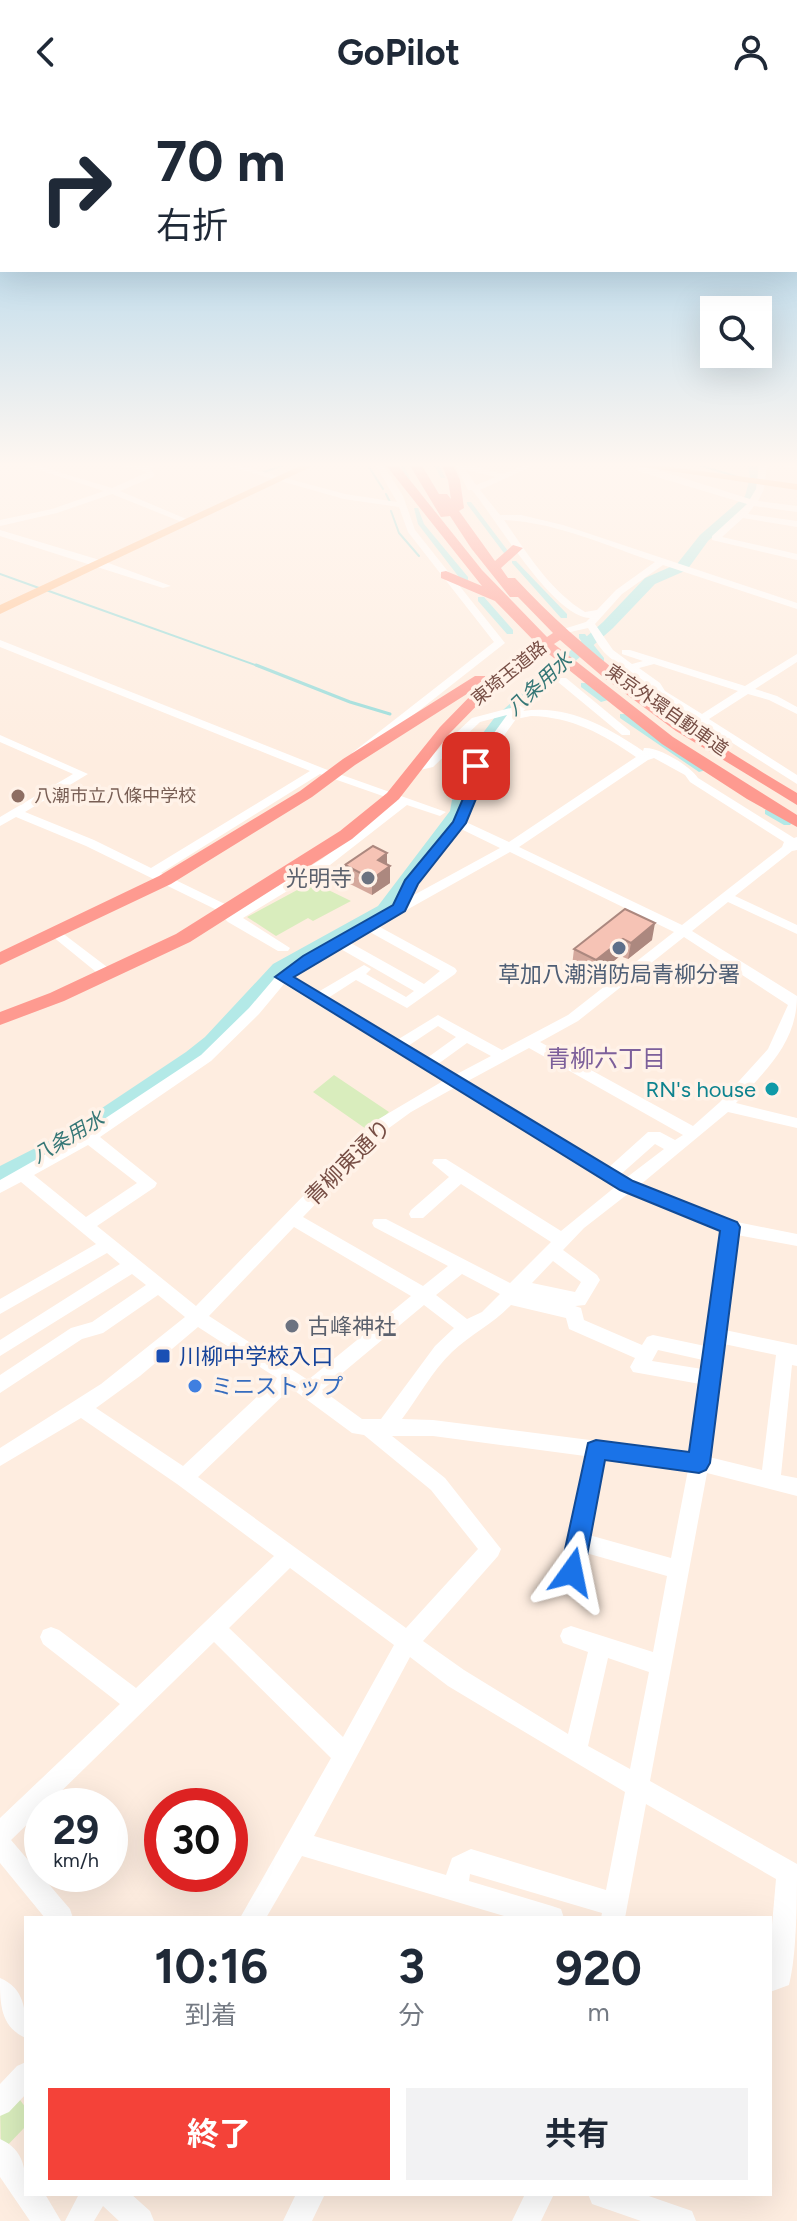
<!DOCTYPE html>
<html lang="ja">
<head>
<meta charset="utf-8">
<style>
  :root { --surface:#fff; --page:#f2f2f3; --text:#1f2937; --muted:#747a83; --accent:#f44239 }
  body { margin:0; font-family:Figtree,"Noto Sans JP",sans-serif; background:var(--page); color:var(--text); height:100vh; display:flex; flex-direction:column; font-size:30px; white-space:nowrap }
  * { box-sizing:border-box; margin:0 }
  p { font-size:26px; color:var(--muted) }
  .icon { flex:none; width:44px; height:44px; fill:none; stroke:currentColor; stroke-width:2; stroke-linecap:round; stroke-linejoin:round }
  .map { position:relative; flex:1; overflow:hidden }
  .sheet { position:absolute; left:24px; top:1812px; width:748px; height:280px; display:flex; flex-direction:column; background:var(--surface); border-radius:0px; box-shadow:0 8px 32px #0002 }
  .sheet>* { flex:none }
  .banner { position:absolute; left:0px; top:0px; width:798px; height:168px; box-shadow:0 8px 32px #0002; background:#fff; color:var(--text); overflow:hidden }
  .buttons { position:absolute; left:700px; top:192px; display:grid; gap:16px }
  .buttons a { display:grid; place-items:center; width:72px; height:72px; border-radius:0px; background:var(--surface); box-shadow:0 8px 32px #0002; font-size:40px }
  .speed { position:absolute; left:24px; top:1684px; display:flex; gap:16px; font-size:40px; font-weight:700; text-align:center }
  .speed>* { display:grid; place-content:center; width:104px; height:104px; border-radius:50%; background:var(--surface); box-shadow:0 8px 32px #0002; line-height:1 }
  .speed small { font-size:20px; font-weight:400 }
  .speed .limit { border:12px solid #d22; background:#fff; color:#111 }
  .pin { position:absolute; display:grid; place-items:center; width:68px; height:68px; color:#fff; margin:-34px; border-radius:16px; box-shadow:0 4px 12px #0006 }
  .me { position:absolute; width:88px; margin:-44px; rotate:12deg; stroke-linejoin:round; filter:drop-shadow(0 0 6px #0008) }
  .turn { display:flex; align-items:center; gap:28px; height:168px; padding:0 24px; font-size:36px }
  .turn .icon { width:104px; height:104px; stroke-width:2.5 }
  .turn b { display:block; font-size:56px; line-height:68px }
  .eta { display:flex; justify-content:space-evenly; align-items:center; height:136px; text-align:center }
  .eta b { font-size:48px; font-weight:700; line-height:56px }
  .primary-button { display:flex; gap:16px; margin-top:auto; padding:16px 24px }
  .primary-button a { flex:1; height:92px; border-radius:0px; background:var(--accent); color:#fff; font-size:32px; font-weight:700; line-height:92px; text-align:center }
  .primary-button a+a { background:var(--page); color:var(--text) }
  header { display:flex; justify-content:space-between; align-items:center; height:104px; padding:0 24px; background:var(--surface); font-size:36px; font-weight:700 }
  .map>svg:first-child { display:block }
  .green { fill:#d9edbd }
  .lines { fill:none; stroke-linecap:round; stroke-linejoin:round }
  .stream-far1 { stroke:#98dcda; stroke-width:2 }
  .stream { stroke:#98dcda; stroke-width:3 }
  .canal { fill:#b3e9e7; fill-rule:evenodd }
  .river { fill:#b3e9e7; fill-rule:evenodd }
  .minor { fill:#fff; fill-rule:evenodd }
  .major { fill:#ffc596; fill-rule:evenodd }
  .highway { fill:#fe9a90; fill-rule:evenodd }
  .wall { fill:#d4a89c }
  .shaded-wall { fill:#ac887f }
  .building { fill:#f6c3b5; stroke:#ac887f; stroke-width:2 }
  .route { fill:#1a73e8; stroke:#114b97; stroke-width:2 }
  .education-dot { fill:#8d6e63; stroke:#fff2e8; stroke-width:3 }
  .worship-dot { fill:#6b7280; stroke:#fff2e8; stroke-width:3 }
  .service-dot { fill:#5c6f8a; stroke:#fff2e8; stroke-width:3 }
  .culture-dot { fill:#0f9aa8; stroke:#fff2e8; stroke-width:3 }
  .transit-dot { fill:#1a4fb4; stroke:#fff2e8; stroke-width:3 }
  .shop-dot { fill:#3f7fe0; stroke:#fff2e8; stroke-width:3 }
  .labels { text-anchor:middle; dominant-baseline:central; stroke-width:7; stroke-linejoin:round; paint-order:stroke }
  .far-street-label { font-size:18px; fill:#774e45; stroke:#fff2e8 }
  .far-education-label { font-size:18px; fill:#785e54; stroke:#fff2e8; text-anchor:start }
  .far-water-label { font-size:20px; font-style:italic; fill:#357776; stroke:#fff2e8 }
  .worship-label { font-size:22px; fill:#5b616d; stroke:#fff2e8; text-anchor:end }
  .service-label { font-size:22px; fill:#4e5e75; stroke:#fff2e8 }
  .culture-label { font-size:22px; fill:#0d838f; stroke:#fff2e8; text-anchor:end }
  .street-label { font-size:22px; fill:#774e45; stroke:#fff2e8 }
  .transit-label { font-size:22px; fill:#164399; stroke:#fff2e8; text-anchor:start }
  .shop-label { font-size:22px; fill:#366cbe; stroke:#fff2e8; text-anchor:start }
  .neighbourhood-label { font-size:24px; fill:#7d609b; stroke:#fff2e8 }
</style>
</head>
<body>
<header><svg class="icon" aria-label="back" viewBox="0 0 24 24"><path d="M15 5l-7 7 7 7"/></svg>GoPilot<svg class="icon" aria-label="person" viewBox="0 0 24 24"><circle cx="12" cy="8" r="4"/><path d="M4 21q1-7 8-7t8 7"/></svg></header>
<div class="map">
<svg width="797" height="2117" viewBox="0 0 797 2117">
  <rect width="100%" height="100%" fill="#feede0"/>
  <path class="green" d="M312 778 351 797 313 817 308 814 276 832 247 813Z
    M334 971 389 1008 369 1027 313 988Z
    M14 1988 26 2004V2022L1 2048 0 2002Z"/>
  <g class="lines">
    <path class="stream-far1" d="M367 360 383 385
      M695 360 735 372
      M264 368 287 360
      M386 390 390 398
      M391 407 399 429 419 452
      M0 470 39 484
      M46 486 261 563"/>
    <path class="stream" d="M256 561 350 598 390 610"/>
    <path class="canal" d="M433 360H439L445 374H441Z
      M400 361H404L410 375H406Z
      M467 398H471L508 447V449H504L467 400Z
      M414 404H418L424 420 468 473V477H462L418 420Z
      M512 457H516L567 510V514H561L512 459Z
      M478 493H484L513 526V530H507L478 497Z
      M579 530H585L604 554V558H598L579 534Z
      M581 579H587L608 596 601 598 581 583Z
      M620 610H626L706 666 699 668 620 614Z
      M768 705 790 717 792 719 790 721H784L765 710V706Z"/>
    <path class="river" d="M748 360H760L762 374 755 395 708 437 687 466 655 480 613 524 505 619 474 662 466 707 390 810 287 868 219 943 200 958 79 1040 0 1080V1062L63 1030 186 948 205 933 273 860 378 802 450 707 458 662 495 613 603 518 645 474 677 460 700 431 745 392 750 374Z"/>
    <path class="minor" d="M20 360H32L112 384 146 369 142 366 110 360H166L150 364 155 372 120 387 191 417 184 419 112 390 57 409 0 422V416L52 405 104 387Z
      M221 360H234L345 390 397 398 375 360H383L403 392 415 426 505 539 360 653H352V649L494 538 408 428 399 403 344 395Z
      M455 360 473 362 503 370 527 360H537L480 386 500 411H521L563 421 797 499V505L663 461 622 490 595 520 613 546 632 560 643 557 622 550V546H630L745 582 797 550V558L755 585 777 592 797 603V610L769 596 748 590 709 615 797 671V680L657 591C644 572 623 566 607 551 599 544 594 533 588 524L557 531V527L586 518 590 514C553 513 496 415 472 386H468ZM466 366 496 373 476 381ZM504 416C556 418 607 442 655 458L616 486 597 506 585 508C550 487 527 449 504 416ZM654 560 738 587 702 610 665 587 660 579 639 564Z
      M639 360 750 395 756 385 759 360H767L764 385 758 397 797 402V408L754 402 748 410 797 417V423L743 414 722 433 797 450V456L712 436V432L747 400 637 367Z
      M771 360 797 361V365Z
      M0 426 103 457 171 482 163 484 0 432Z
      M0 536 325 665 446 708 440 712 407 701 330 761 243 814 290 844 288 847H278L228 818 221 811 223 809 86 742 16 713 0 722V713L73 670 0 638V631L88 670 25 708 94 736 151 764 310 667 0 543ZM320 670 397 697 322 755 234 809 231 803 161 769Z
      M558 574H566L630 627V631H622L558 578Z
      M522 601 527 604 523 607C567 600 608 623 643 647L644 644C659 643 689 661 698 674L794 734 797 733V746L792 747 735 792 797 821V830L728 798 692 827 797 892C797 939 765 967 736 999L797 1014V1024L728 1008 640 1081 732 1117 797 1130V1142L737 1131 725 1226 797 1241V1262L792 1261 781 1371 797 1374V1392L707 1369 650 1677 797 1760C797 1793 797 1851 789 1881L770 1888V1844L776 1775 646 1700 625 1814H601L602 1809 470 1770 469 1777 552 1802 561 1805 564 1814H511L302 1752 266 1814H240L331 1654 214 1538 46 1702H42V1706L11 1736 70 1805 73 1814H45L0 1759V1714L120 1600 43 1540 40 1533 43 1526 51 1523 59 1526 136 1584 274 1452 177 1380 81 1314 0 1362V1344L101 1280 185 1213 158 1191 103 1229 82 1235 0 1289V1271L71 1224 92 1218 146 1181 132 1170 0 1252V1236L120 1160 107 1149 0 1210V1195L96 1140 21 1078 0 1089V1076L83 1029 201 951 249 904 278 870 303 852 394 802 406 776 453 718 466 690 470 662 507 611 480 618 433 663 416 667 410 664 425 658 472 614ZM531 612C572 613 603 630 636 653L509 738 466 718 478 690 482 662 516 615ZM654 654 685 671 690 678 784 738 782 743 682 821 519 743 648 656ZM461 725 500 744 412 792 417 780ZM510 748 674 828 568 911 502 946 438 911 397 936 328 894 356 876 407 904 455 870 457 867 455 864 378 822ZM368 827 440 867 424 880 349 838ZM684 833 788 901 768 945 720 998 693 1022 540 938 578 917ZM339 844 414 887 406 893 366 870 371 865 364 861 318 888 293 873ZM284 880 443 977 377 1016 196 1202 97 1122 155 1083 157 1079 100 1033 211 957 259 910ZM438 922 456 933 427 954 408 942ZM467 939 491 952 455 971 438 960ZM529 944 683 1031 675 1036 660 1028H648L608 1064 466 978ZM454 984 615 1083 561 1127 446 1055H434L432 1059 449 1073 411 1106 409 1110 411 1114H423L461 1080 551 1138 510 1179 386 1115H374L372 1119 374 1123 448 1162 423 1182 303 1113 389 1024 411 1008ZM655 1040 664 1045 626 1074 620 1071ZM88 1041 137 1079 86 1113 34 1071ZM629 1089 721 1126 705 1242 653 1231 647 1233 642 1241 584 1216 581 1204 575 1202 585 1201 600 1176 597 1171 563 1146 584 1124ZM294 1123 411 1192 308 1276 209 1212ZM553 1157 581 1178 575 1188 532 1179ZM462 1170 500 1190 482 1208 467 1215 436 1191ZM424 1201 454 1224 435 1242 381 1315H362L322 1286ZM511 1201 566 1214 569 1225 635 1254 630 1263 633 1268 700 1280 691 1349 433 1316 402 1315C418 1294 432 1267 452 1248 471 1230 493 1220 511 1201ZM198 1223 277 1274 183 1362 96 1304 140 1272ZM724 1240 776 1251 762 1366 709 1353ZM658 1246 703 1256 702 1265 652 1257ZM291 1284 352 1329 364 1331 431 1386 478 1445 406 1524 198 1373ZM392 1332H433L585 1352 562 1468 565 1475 572 1478 579 1475 586 1449 667 1472 653 1548 571 1522 563 1525 560 1532 563 1539 588 1548 568 1630 464 1566 423 1537 498 1452 501 1445 445 1374ZM604 1354 688 1366 671 1454 589 1431ZM290 1464 394 1541 343 1633 229 1524ZM410 1553 448 1582 625 1688 606 1786 471 1745 452 1754 446 1771 314 1732ZM608 1554 649 1568 630 1665 588 1642Z
      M57 825 111 866 113 869 111 872H101L52 832 50 829Z
      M0 1874C26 1885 26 1909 26 1934 0 1923 0 1899 0 1874Z
      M26 1958V1990L9 2008 0 2012V1980L17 1962Z
      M0 2035C25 2046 26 2067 26 2090H45L61 2117H30L0 2073Z
      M79 2090H131L150 2107 154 2117H119L103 2102 94 2117H65Z
      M296 2090H325L312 2117H283Z
      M525 2090H554L541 2117H512Z
      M588 2090H643L692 2107 696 2117H641L592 2100Z"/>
    <path class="major" d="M304 360H317L0 510V501Z
      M622 360H649L797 380V386Z"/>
    <path class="highway" d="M385 360H397L482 466 547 533 553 529 518 493H510L471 444 450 412 441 413 409 360H421L439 390H447L451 395 448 376 441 360H453L460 376 464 404 459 407 495 457 513 441 523 444 501 464 508 474H515C597 562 694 628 797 689V701L676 627 603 573 560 536 554 540 673 633 797 711V723L747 695 662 640 545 547 492 586 450 629 399 695 352 735 190 838 64 897 0 921V908L50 889 176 830 340 727 387 689 440 623 481 581 355 661 312 693 171 780 0 861V848L159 772 300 687 343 655 475 572H485L486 577 537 540 495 497 441 474V468L446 467 482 482Z"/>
  </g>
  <path class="wall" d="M345 761H387L390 762V779L372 791 346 778Z
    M625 805 652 836 628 855 620 852 594 873 572 862 574 845Z"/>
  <path class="shaded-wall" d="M387 749V764L390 762V779L372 791V775L378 756Z
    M655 819 652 836 628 855 631 839Z
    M623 835 620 852 594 873 596 856Z"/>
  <path class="building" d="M373 742 387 749 378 756 390 762 372 775 345 761Z
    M625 805 655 819 631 839 623 835 596 856 574 845Z"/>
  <linearGradient id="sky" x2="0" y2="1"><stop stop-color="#93c9e8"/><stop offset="0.55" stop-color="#fff7f1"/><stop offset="1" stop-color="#fff7f1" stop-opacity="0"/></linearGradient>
  <rect width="797" height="656" fill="url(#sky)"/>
  <path class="route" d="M472 659 483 662 478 690 466 719 418 780 405 807 294 873 633 1077 737 1118 740 1123 710 1359 706 1366 699 1369 605 1356 584 1468 580 1476 572 1479 564 1476 560 1468 588 1339 596 1336 689 1348 720 1127 620 1086 275 873 303 852 393 801 405 776 453 718 465 690Z"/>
  <circle class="education-dot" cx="18" cy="692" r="8"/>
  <g class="worship-dot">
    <circle cx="368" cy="774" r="8"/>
    <circle cx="292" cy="1222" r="8"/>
  </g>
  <circle class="service-dot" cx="619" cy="844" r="8"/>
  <circle class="culture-dot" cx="772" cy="985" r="8"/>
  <rect class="transit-dot" x="155" y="1244" width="16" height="16" rx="4"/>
  <circle class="shop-dot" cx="195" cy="1282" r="8"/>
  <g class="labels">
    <g class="far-street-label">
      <text transform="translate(509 569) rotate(-39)">東埼玉道路</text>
      <text transform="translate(667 606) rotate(35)">東京外環自動車道</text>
    </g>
    <g class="far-education-label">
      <text x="34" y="692">八潮市立八條中学校</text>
    </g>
    <g class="far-water-label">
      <text transform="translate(539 580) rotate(-43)">八条用水</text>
      <text transform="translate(68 1033) rotate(-31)">八条用水</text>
    </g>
    <g class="worship-label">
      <text x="352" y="774">光明寺</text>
      <text x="308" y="1222" text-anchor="start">古峰神社</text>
    </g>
    <g class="service-label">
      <text x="619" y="870">草加八潮消防局青柳分署</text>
    </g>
    <g class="culture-label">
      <text x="756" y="985">RN's house</text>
    </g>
    <g class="street-label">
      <text transform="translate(348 1058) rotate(-45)">青柳東通り</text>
    </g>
    <g class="transit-label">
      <text x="179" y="1252">川柳中学校入口</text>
    </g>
    <g class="shop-label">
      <text x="211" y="1282">ミニストップ</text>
    </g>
    <g class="neighbourhood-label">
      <text x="606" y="954">青柳六丁目</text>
    </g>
  </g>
</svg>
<div class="buttons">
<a><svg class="icon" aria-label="search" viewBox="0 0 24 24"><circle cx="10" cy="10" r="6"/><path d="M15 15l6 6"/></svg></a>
</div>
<div class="speed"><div>29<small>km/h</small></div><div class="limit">30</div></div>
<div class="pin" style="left:476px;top:662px;background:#d93025"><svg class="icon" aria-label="arrive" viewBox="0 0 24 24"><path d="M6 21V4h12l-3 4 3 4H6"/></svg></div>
<svg class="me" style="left:572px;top:1468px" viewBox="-20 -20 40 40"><path d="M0-17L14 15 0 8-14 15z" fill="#1a73e8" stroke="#fff" stroke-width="4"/></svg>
<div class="banner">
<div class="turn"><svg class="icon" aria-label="right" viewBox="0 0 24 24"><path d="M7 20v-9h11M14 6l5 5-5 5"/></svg><div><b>70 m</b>右折</div></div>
</div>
<section class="sheet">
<div class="eta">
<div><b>10:16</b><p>到着</p></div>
<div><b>3</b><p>分</p></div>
<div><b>920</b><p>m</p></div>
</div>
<div class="primary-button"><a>終了</a><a>共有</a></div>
</section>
</div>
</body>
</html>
